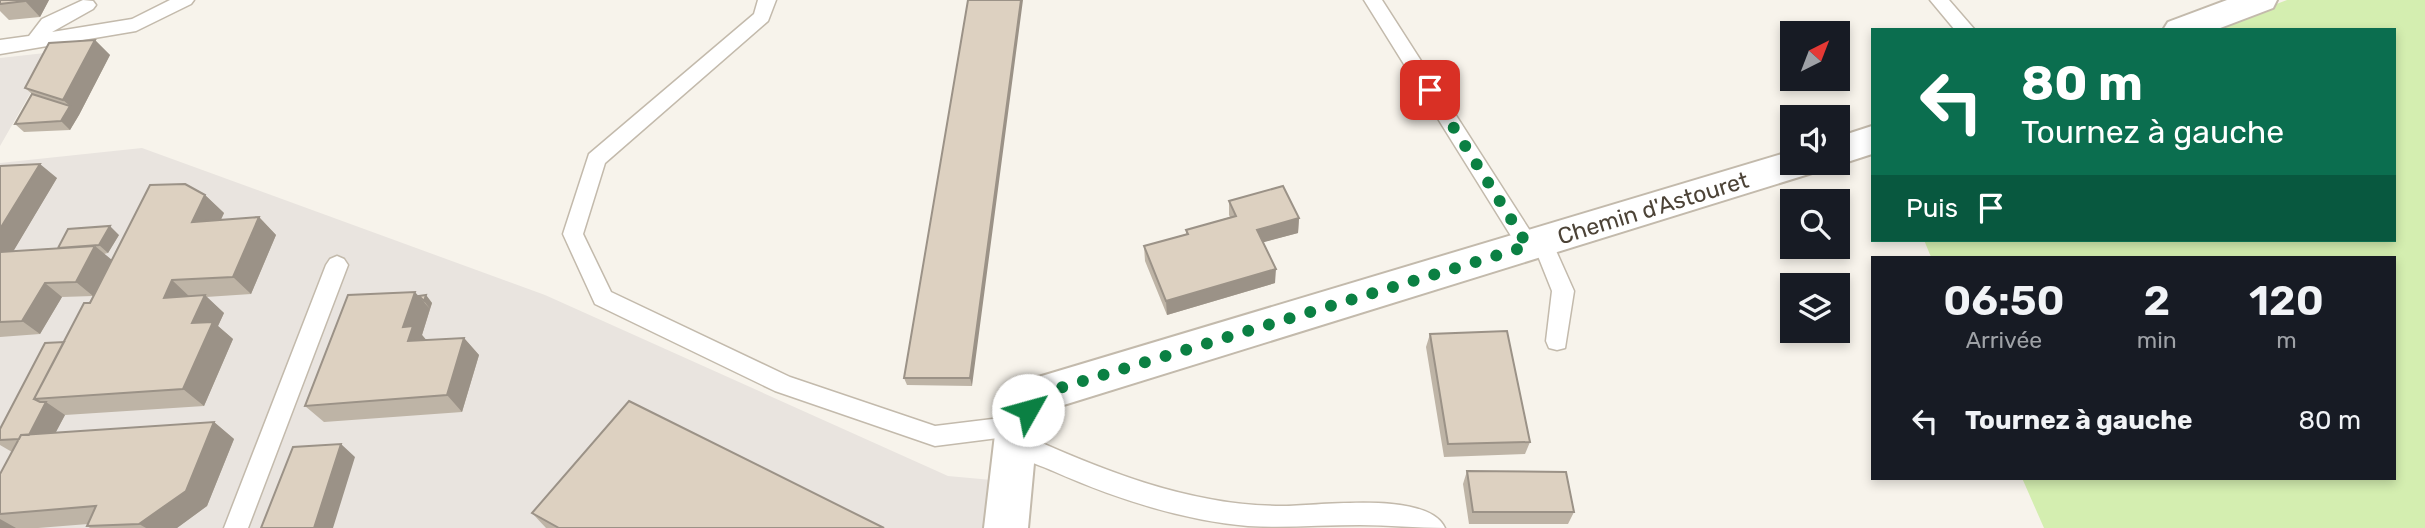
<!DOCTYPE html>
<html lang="fr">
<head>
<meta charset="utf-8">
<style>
  :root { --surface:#171b24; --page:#242831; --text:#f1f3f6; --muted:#9ea1a6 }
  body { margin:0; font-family:Rubik,sans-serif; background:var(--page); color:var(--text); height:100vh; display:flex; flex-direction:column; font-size:26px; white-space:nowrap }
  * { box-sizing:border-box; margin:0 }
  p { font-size:23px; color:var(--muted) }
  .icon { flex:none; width:38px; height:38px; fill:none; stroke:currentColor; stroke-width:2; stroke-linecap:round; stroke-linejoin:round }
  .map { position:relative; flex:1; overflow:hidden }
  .sheet { position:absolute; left:1871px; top:256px; width:525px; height:224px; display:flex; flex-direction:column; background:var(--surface); border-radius:0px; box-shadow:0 4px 10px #0003 }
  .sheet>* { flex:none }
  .top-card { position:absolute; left:1871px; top:28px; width:525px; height:214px; border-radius:0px; box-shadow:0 4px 10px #0003; background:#0b6e4f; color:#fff; overflow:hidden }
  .needle { width:46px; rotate:42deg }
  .tools { position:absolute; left:1780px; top:21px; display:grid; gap:14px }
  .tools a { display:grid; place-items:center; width:70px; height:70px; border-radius:0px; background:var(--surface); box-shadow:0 4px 10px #0003; font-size:35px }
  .pin { position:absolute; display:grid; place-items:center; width:60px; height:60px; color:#fff; margin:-30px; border-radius:14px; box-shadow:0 4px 10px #0006 }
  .me { position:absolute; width:77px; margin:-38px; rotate:52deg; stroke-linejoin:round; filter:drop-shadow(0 0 5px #0008) }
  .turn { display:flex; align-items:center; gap:24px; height:147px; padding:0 35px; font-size:32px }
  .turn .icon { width:91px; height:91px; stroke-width:2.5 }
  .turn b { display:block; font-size:49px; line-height:60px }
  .then { display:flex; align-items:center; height:66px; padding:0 35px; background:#0003; gap:14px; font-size:26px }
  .eta { display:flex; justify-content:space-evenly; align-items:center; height:119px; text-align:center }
  .eta b { font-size:42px; font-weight:600; line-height:49px }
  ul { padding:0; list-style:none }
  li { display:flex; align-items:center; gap:21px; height:91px; padding:0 35px }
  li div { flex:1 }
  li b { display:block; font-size:26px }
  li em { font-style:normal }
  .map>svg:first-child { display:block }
  .industrial { fill:#e9e4df }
  .green { fill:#d4eeb0 }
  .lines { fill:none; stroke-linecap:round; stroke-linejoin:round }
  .lane-casing { stroke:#c3baac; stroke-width:3 }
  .street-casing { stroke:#c3baac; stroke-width:4 }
  .lane { fill:#fff; fill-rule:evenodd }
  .street { fill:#fff; fill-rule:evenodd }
  .wall { fill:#beb4a6 }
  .shaded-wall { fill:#9b9287 }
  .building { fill:#ddd1c1; stroke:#9b9287; stroke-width:2 }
  .route { stroke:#0b8043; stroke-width:12; stroke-dasharray:0 21.6 }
  .labels { text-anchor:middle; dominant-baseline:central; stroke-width:5; stroke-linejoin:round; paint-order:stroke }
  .street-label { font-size:23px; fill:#4c4337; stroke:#fff }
</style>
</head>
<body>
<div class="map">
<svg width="2425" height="528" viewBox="0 0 2425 528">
  <rect width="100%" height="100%" fill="#f7f3eb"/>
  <path class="industrial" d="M54 52 0 146V58Z
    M142 148 545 295 948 476 992 480 985 528H0V163Z"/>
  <path class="green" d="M2287 0H2425V528H2044L2022 478H2394V257H1931L1924 240H2394V30H2208Z"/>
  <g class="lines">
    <g class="lane-casing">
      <path id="lane" d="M83 0 93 1 96 5 93 9 52 32 132 19 170 0H194L191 4 136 31 0 54V40L29 36 42 19Z
        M758 0H776L768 21 605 163 583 234 611 292 790 377 935 426 1017 416 1025 419 1028 426 1022 434C1104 471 1191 506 1282 506 1318 506 1428 490 1445 528 1416 528 1388 525 1360 525 1322 525 1285 528 1248 526 1180 520 1114 498 1053 471 1038 464 1010 457 1003 442L1006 437 935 446 775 391 595 304 563 234 589 154 754 14Z
        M1364 0H1382L1534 237 1542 233 1549 235 1574 291 1565 348 1557 350 1549 348 1546 341 1552 291 1536 251 1528 254 1521 252Z
        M1930 0H1949L1975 30H1955Z
        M337 256 344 259 348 265 248 528H224L326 265 330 259Z"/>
    </g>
    <g class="street-casing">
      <path id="street" d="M2227 0H2277L2273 8 2215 30H2163L2168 22Z
        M1872 126V154L1838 165 1832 163H1838V137Z
        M1792 151V163H1817L1812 173 1054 408 1037 431 1028 528H984L996 426 1025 381Z"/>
    </g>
    <use href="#lane" class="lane"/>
    <use href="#street" class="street"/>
  </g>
  <path class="wall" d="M0 0H49L40 17 9 20 0 11Z
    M968 0 972 386 907 385 904 378Z
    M95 40 110 55 79 115 70 130 24 132 15 124 32 94 25 88Z
    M0 166 57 178 13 251 59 248 119 235 108 253 104 254 111 260 205 195 224 213 221 220 259 217 276 235 251 294 206 297 224 313 218 326 233 339 204 406 65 415 55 433 214 422 234 439 207 506 177 528H90L87 526 88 524 38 528H0V474L12 452 0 445V429L64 342 93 296 62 297 40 334 0 337Z
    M1229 201 1299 218 1298 233 1263 242 1275 283 1167 315 1145 261 1144 246 1186 234V230L1230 217 1229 215Z
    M426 295 432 303 422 335 426 340 464 338 479 355 462 412 324 422 305 406 419 296Z
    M1430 334 1530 442 1525 454 1444 457 1426 347Z
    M1467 471 1574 512 1568 524H1469L1463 484Z
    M532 513 884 528H546Z"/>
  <path class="shaded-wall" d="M26 0H49L40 17 25 1Z
    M1021 0H1023L972 386 970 378Z
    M95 40 110 55 79 115 70 130 61 121 70 106 63 100Z
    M40 164 57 178 4 267 0 264V229Z
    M205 195 224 213 211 240 192 222Z
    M259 217 276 235 251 294 233 277Z
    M1299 218 1298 233 1257 244V230Z
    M110 226 119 235 108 253 99 245Z
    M95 246 112 260 93 296 76 282Z
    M1276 269 1275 283 1167 315 1166 301Z
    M172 280 191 298H164Z
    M45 283 62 297 40 334 22 321Z
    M415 292 430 309 422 335 429 343 408 341 403 327Z
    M205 295 224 313 218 326 233 339 204 406 183 389 192 323Z
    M426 295 432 303 430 309 424 301Z
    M464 338 479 355 462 412 447 395Z
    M46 402 65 415 46 451 27 439Z
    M214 422 234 439 207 506 177 528H146L139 524Z
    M341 444 355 457 333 528H314Z
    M0 519 16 528H0Z"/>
  <path class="building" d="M0 0H26L25 1 0 4Z
    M968 0H1021L970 378H904Z
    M95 40 63 100 25 88 49 43Z
    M32 94 70 106 61 121 15 124Z
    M40 164 0 229V166Z
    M185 184 205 195 192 222 259 217 233 277 172 280 164 298 205 295 192 323 213 322 183 389 34 399 84 303H90L150 185Z
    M1283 186 1299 218 1257 230 1276 269 1166 301 1144 246 1188 234 1186 230 1236 216 1229 201Z
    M110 226 99 245 58 248 68 229Z
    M95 246 76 282 45 283 22 321 0 322V252Z
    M415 292 403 327 413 326 408 341 464 338 447 395 305 406 348 295Z
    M426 295 424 301 419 296Z
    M1507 331 1530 442 1448 444 1430 334Z
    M64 342 34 399 40 402H46L29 435H21L19 439 0 440V429L45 343Z
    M629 401 884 528H559L532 513Z
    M214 422 186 491 139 524 87 526 96 506 0 514V474L21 435Z
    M341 444 314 528H261L293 447Z
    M1467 471 1566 472 1574 512H1473Z"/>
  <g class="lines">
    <path class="route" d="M1028 410 1040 394 1528 246 1430 90"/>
  </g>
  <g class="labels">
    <g class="street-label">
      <text transform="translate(1653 208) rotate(-17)">Chemin d'Astouret</text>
    </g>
  </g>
</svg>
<div class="tools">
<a><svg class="needle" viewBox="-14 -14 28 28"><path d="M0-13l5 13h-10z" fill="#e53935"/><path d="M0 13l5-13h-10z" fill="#9ea1a6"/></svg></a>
<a><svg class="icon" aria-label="sound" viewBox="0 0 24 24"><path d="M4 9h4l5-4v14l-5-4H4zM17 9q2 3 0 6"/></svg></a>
<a><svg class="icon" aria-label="search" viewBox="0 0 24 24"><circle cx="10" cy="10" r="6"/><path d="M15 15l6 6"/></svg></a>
<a><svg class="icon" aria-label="layers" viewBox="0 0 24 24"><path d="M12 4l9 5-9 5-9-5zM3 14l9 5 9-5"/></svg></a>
</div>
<div class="pin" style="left:1430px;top:90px;background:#d93025"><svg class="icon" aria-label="arrive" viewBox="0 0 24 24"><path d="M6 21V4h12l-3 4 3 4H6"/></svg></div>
<svg class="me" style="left:1028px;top:410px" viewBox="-20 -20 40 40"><circle r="19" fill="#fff"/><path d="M0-13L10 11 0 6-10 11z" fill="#0b8043"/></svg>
<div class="top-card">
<div class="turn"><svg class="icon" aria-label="left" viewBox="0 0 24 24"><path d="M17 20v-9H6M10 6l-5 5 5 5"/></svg><div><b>80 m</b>Tournez à gauche</div></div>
<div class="then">Puis<svg class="icon" aria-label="arrive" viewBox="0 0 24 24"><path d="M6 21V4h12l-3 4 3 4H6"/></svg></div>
</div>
<section class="sheet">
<div class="eta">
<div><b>06:50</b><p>Arrivée</p></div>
<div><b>2</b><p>min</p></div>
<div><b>120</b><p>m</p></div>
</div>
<ul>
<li><svg class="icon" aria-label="left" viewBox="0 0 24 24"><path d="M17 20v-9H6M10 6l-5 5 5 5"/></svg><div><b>Tournez à gauche</b></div><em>80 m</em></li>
</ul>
</section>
</div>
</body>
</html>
